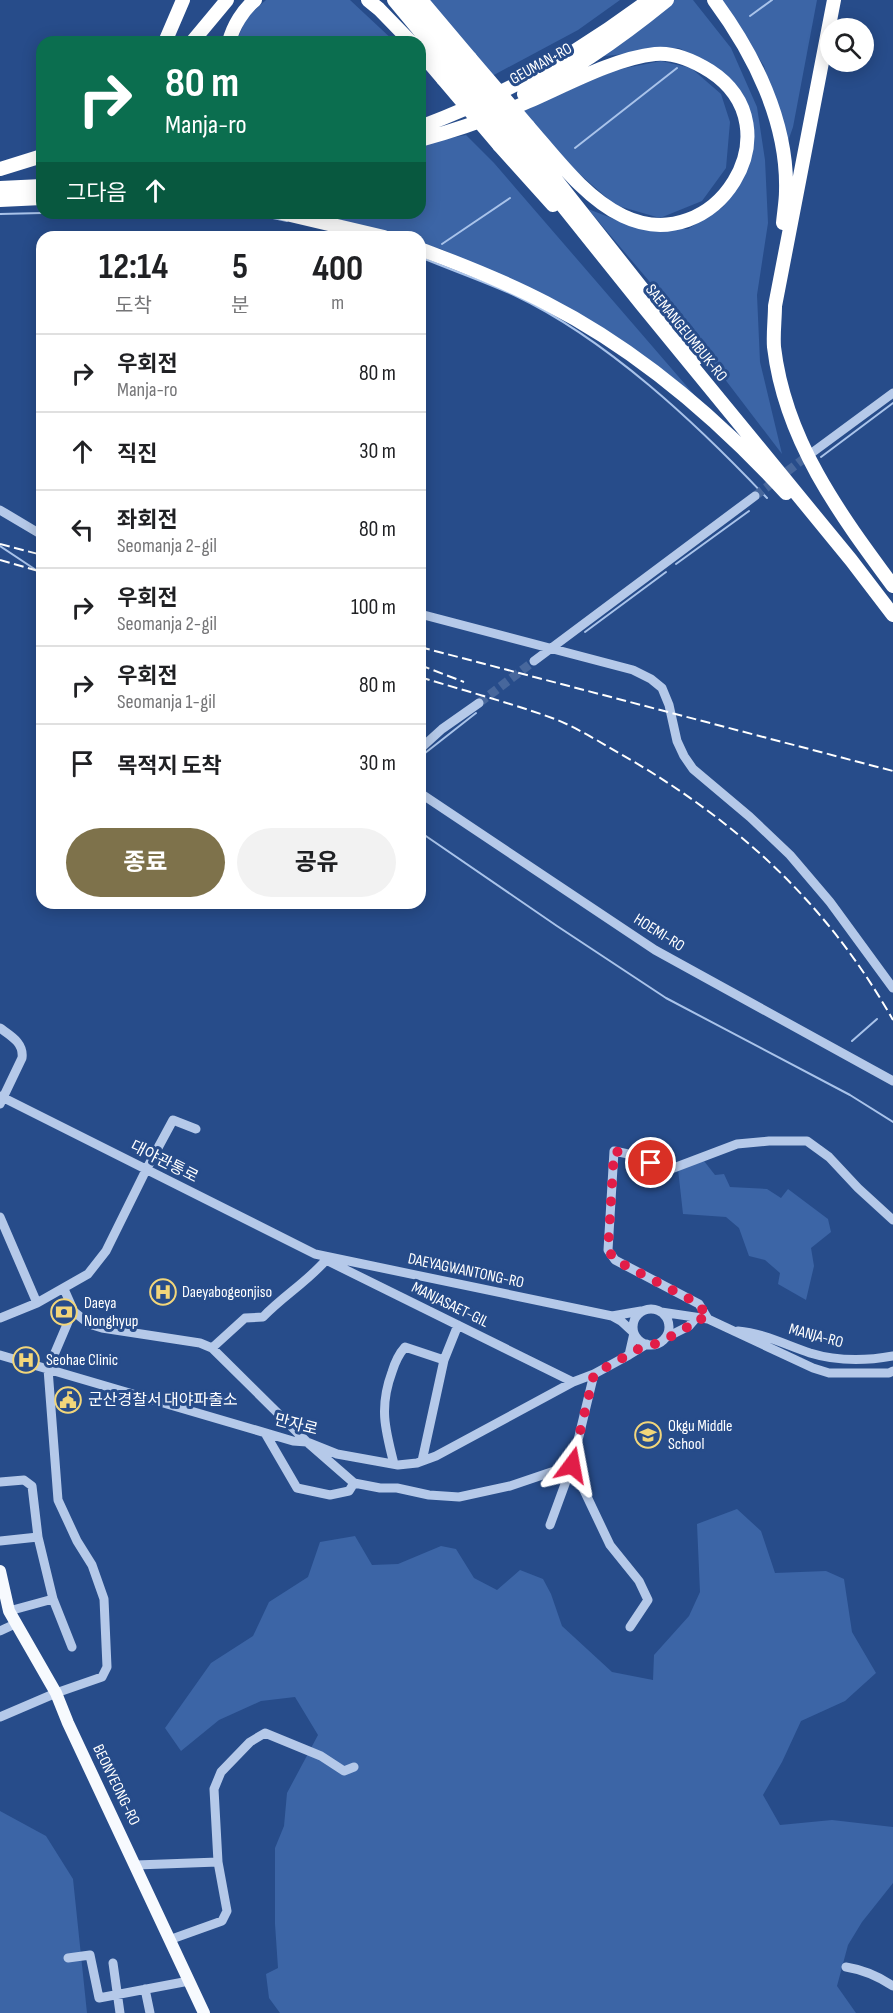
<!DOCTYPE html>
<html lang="ko">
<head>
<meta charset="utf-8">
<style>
  :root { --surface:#fff; --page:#f2f2f2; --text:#202124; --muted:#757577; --line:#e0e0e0; --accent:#7e724b }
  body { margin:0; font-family:"Sofia Sans Condensed","Noto Sans KR",sans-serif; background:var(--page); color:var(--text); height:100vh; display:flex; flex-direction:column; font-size:22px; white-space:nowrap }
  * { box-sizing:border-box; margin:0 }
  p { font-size:20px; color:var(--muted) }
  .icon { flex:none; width:33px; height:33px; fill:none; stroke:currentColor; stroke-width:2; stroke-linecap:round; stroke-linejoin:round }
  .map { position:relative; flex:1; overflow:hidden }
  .panel { position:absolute; left:36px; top:231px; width:390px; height:678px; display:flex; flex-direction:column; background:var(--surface); border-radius:18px; box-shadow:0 3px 15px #0003 }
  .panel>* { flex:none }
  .guide { position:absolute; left:36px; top:36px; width:390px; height:183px; border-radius:18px; box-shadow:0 3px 15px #0003; background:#0b6e4f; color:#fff; overflow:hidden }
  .fabs { position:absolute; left:820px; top:18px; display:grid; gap:12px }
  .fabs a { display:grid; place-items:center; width:54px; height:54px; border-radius:50%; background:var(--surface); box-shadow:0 3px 15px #0003; font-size:30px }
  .pin { position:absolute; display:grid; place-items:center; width:51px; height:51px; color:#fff; margin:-26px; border:3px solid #fff; border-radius:50%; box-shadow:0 2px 6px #0007 }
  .me { position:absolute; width:66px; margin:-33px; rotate:13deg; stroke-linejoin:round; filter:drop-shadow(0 0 4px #0008) }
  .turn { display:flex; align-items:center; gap:21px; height:126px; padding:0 30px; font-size:27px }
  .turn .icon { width:78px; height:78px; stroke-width:2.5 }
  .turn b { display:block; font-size:42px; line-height:51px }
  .then { display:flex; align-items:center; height:57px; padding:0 30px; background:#0003; gap:12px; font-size:22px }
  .eta { display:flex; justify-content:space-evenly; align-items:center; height:102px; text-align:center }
  .eta b { font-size:36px; font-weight:700; line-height:42px }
  .action { display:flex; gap:12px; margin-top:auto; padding:12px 30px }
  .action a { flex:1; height:69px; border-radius:36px; background:var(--accent); color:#fff; font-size:24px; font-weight:700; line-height:69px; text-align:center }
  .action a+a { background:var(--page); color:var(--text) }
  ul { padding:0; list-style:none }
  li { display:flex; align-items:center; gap:18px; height:78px; padding:0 30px; border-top:2px solid var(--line) }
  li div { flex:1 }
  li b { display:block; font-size:22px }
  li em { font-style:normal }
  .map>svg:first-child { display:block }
  .green { fill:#3c65a6 }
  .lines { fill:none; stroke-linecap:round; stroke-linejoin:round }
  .stream { stroke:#a9c3ea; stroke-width:2 }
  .minor-tunnel { stroke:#47679c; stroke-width:9; stroke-dasharray:9 4.5; stroke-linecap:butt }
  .minor { stroke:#b5c9e9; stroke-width:9 }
  .major { stroke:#f7fafe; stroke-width:12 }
  .highway { stroke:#fff; stroke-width:14 }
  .rail { stroke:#fff; stroke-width:2; stroke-dasharray:10 4.5; stroke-linecap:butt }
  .highway-bridge { stroke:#fff; stroke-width:14 }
  .route { stroke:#e11d48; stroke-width:10; stroke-dasharray:0 18 }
  .labels { text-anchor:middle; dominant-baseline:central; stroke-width:6; stroke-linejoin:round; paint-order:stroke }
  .street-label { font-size:16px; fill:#fff; stroke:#274c8a }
  .poi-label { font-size:16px; fill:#fff; stroke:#274c8a; text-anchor:start }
</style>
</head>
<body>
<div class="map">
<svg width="893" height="2013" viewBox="0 0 893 2013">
  <rect width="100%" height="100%" fill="#274c8a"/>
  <path class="green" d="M266 0H350L395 42H236L247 17Z
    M428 0H620L578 30 492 76Z
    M674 0H693L731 48 757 107 765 160 768 223 757 295 760 362 782 454 660 294 588 209 640 229H688L723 207 743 177 753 145 751 117 733 83 711 65 679 48 596 57Z
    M722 0H817L793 127 786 147 764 66Z
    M661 61 691 68 721 94 730 122 726 168 702 201 660 218 615 205 568 164 523 110 616 70Z
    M466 135 494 163 703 405 583 316 441 249 420 243V237H399L317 213H420V144Z
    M704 1161 715 1175 724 1174 730 1187 767 1189 781 1198 788 1189 828 1219 831 1232 811 1248 814 1266 806 1300 778 1284 780 1273 765 1260 749 1256 739 1228 726 1217 683 1214 678 1169Z
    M737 1509 761 1531 775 1573 826 1571 844 1579 852 1632 876 1673 845 1701 801 1721 782 1762 763 1795 780 1825 832 1820 893 1827V1883L862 1922 848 1945 837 1986 856 2013H280L269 1998 266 1974 278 1968 275 1924V1848L284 1826 287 1793 318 1735 295 1697 261 1701 219 1720 181 1751 165 1728 211 1663 253 1636 269 1602 308 1577 320 1542 355 1536 372 1565 398 1564 441 1546 456 1549 474 1578 497 1590 520 1570 543 1579 551 1594 562 1626 612 1672 653 1680 654 1655 689 1616 700 1592 697 1524Z
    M0 1811 46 1836 73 1879 87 2013H0Z"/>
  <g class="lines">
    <path class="stream" d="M750 16 772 0
      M575 148 677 68
      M230 213 254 214 287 221
      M0 214 42 213
      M442 244 510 198
      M420 257C451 270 483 281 514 295 607 339 697 424 767 498
      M821 457 893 403
      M0 546 42 574
      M676 564 749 511
      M585 632 666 572
      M420 757 476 713
      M420 832 557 926 666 998 850 1095 893 1122
      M852 1041 877 1019"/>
    <path class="minor-tunnel" d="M755 496 810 454
      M479 703 534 661"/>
    <path class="minor" d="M813 452 893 393
      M0 510 42 535
      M420 614 633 670 651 679 662 688 669 705 677 741 684 756 693 769 750 817 790 855 830 902 893 988
      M534 661 755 496
      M420 749 442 729 479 703
      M420 793 655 950 893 1081
      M0 1028C11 1036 24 1043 22 1058L0 1104
      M0 1096 315 1254 612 1316
      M0 1217 37 1303
      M328 1261 573 1382
      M633 1327a18 18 0 1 1 36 0a18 18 0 1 1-36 0Z
      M72 1310 89 1324 102 1328 200 1343 212 1348 307 1442 354 1483 380 1488H397L429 1495 459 1497 510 1486 572 1465 610 1545 639 1581 648 1600 630 1627
      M641 1311 612 1316 621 1321 634 1333 629 1355 647 1344
      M661 1312 708 1319 813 1368 829 1373H889L893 1371
      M0 1318 37 1303 88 1274 106 1251 146 1170 173 1120 196 1129
      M708 1319 699 1304 615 1260 608 1250 614 1151 633 1155 671 1169 737 1144 769 1141H807L829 1157 858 1188 893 1220
      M738 1331C763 1333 786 1345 810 1353 836 1361 866 1361 893 1356
      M665 1338 689 1326 695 1319
      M212 1348 245 1318 263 1317C283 1296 307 1282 326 1260
      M0 1355 293 1441 307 1442 337 1454 398 1465 417 1463 436 1456 573 1382 594 1374 629 1355
      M265 1433 297 1488 330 1495 349 1491 354 1483
      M422 1461 444 1360 458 1325
      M394 1464C385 1429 379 1407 392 1372 395 1362 398 1355 405 1347L444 1360
      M0 1482 24 1480 32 1486 38 1537 53 1599 72 1647
      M550 1525 572 1465 594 1374
      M0 1541 38 1537
      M9 1611 53 1599
      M0 1631 15 1624
      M0 1717 56 1693 102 1677 107 1667 104 1599 92 1565 77 1541 58 1500 48 1369 71 1315 72 1307 64 1289
      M136 1865 218 1862
      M169 1940 222 1921 227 1911 218 1862 214 1789 221 1772 250 1742 265 1733 321 1756 344 1771 354 1767
      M68 1958 90 1955 99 1998 189 1981
      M113 1963 120 2013
      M846 1967C865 1970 878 1976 893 1986
      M145 1989 150 2013"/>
    <path class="major" d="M0 1571 9 1611 56 1693 68 1723 204 2013"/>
    <path class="highway" d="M368 0 379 9 411 42
      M394 0 454 72
      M408 0 463 65
      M421 0 470 58
      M714 0C754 54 788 122 786 191 786 201 784 212 783 223
      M834 0 775 306C775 319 773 333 774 347 785 440 839 513 893 586
      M165 42 183 0
      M192 42 227 0
      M229 42C233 26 243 10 255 0
      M420 52 443 79
      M524 94C575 71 624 35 667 0
      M420 127C504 96 577 54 649 0
      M519 133 697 358
      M420 140C457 130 492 118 527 102 564 86 615 58 655 54 675 52 694 61 710 71 798 128 715 260 623 216 585 198 556 158 528 126
      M510 140 642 305 851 560 893 615
      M499 145 553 205
      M0 169 42 156
      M0 188 42 186
      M0 200 42 198
      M282 213 384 237
      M420 249C463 265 506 282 546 303 638 350 717 418 786 493"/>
    <path class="rail" d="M0 544 42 555
      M0 560 42 572
      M420 647 893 771
      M420 665 464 682
      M420 677C465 691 511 703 555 719 582 730 606 746 631 760 743 826 829 907 893 1020"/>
    <path class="highway-bridge" d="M470 58 528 126
      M463 65 519 133
      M454 72 510 140
      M443 79 499 145"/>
  </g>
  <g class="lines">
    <path class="route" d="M572 1465 594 1374 642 1347 655 1344 678 1333 689 1326 695 1319H708L699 1304 615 1260 608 1250 614 1151 633 1155 651 1163"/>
  </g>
  <defs>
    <g id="hospital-ring" transform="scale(1.35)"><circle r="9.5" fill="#274c8a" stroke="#f2d67a" stroke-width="1.5"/><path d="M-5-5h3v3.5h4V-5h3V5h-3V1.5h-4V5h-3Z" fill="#f2d67a"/></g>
    <g id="bank-ring" transform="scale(1.35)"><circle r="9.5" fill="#274c8a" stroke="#f2d67a" stroke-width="1.5"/><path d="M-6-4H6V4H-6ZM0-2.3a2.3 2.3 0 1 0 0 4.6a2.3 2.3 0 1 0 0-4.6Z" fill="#f2d67a"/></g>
    <g id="civic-ring" transform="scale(1.35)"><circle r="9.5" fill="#274c8a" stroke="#f2d67a" stroke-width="1.5"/><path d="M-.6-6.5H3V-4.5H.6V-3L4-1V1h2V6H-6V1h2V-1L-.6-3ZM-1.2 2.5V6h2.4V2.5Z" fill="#f2d67a"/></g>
    <g id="school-ring" transform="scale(1.35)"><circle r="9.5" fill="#274c8a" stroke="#f2d67a" stroke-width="1.5"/><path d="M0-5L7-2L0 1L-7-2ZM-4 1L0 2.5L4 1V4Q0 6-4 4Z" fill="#f2d67a"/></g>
  </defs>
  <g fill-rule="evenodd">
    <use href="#hospital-ring" x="163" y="1292"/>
    <use href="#bank-ring" x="64" y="1312"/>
    <use href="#hospital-ring" x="26" y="1360"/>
    <use href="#civic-ring" x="68" y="1400"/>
    <use href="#school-ring" x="648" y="1435"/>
  </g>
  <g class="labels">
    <g class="street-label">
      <text transform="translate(541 64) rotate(-29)">GEUMAN-RO</text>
      <text transform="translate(686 333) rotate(51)">SAEMANGEUMBUK-RO</text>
      <text transform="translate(659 933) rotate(32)">HOEMI-RO</text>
      <text transform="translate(164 1162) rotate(27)">대야관통로</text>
      <text transform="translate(466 1271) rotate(12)">DAEYAGWANTONG-RO</text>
      <text transform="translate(450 1305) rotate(26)">MANJASAET-GIL</text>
      <text transform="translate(816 1336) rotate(15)">MANJA-RO</text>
      <text transform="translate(296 1425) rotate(14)">만자로</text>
      <text transform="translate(116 1785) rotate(64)">BEONYEONG-RO</text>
    </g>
    <g class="poi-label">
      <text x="182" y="1292">Daeyabogeonjiso</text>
      <text x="84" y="1303">Daeya<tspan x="84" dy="18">Nonghyup</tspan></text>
      <text x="46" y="1360">Seohae Clinic</text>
      <text x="88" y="1400">군산경찰서 대야파출소</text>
      <text x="668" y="1426">Okgu Middle<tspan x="668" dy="18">School</tspan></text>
    </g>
  </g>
</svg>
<div class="fabs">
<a><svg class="icon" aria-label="search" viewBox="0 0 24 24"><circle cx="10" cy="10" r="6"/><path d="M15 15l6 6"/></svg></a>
</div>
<div class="pin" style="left:651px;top:1163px;background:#d93025"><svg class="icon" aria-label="arrive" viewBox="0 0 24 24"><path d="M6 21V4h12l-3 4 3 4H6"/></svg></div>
<svg class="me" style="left:572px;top:1465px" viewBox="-20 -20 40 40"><path d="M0-17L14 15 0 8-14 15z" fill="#e11d48" stroke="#fff" stroke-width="4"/></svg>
<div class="guide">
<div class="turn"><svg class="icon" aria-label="right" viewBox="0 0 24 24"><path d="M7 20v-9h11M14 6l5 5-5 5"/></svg><div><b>80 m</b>Manja-ro</div></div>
<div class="then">그다음<svg class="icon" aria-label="ahead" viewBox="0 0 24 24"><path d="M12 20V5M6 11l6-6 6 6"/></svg></div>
</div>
<section class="panel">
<div class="eta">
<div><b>12:14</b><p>도착</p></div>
<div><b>5</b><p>분</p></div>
<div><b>400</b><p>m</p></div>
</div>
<ul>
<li><svg class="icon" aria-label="right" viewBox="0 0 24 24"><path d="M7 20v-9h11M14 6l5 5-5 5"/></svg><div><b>우회전</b><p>Manja-ro</p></div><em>80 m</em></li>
<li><svg class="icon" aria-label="ahead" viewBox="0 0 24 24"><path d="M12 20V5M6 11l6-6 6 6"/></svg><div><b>직진</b></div><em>30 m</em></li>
<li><svg class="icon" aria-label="left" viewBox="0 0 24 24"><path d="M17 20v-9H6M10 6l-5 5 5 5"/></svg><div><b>좌회전</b><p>Seomanja 2-gil</p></div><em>80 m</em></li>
<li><svg class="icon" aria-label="right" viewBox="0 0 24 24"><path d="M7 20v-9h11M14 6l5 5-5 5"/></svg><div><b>우회전</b><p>Seomanja 2-gil</p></div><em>100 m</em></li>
<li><svg class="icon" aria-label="right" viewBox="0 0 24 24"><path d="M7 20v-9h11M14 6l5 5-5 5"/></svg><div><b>우회전</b><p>Seomanja 1-gil</p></div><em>80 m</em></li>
<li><svg class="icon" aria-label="arrive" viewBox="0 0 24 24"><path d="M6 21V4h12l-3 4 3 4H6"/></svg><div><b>목적지 도착</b></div><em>30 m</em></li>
</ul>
<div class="action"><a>종료</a><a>공유</a></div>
</section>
</div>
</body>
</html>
